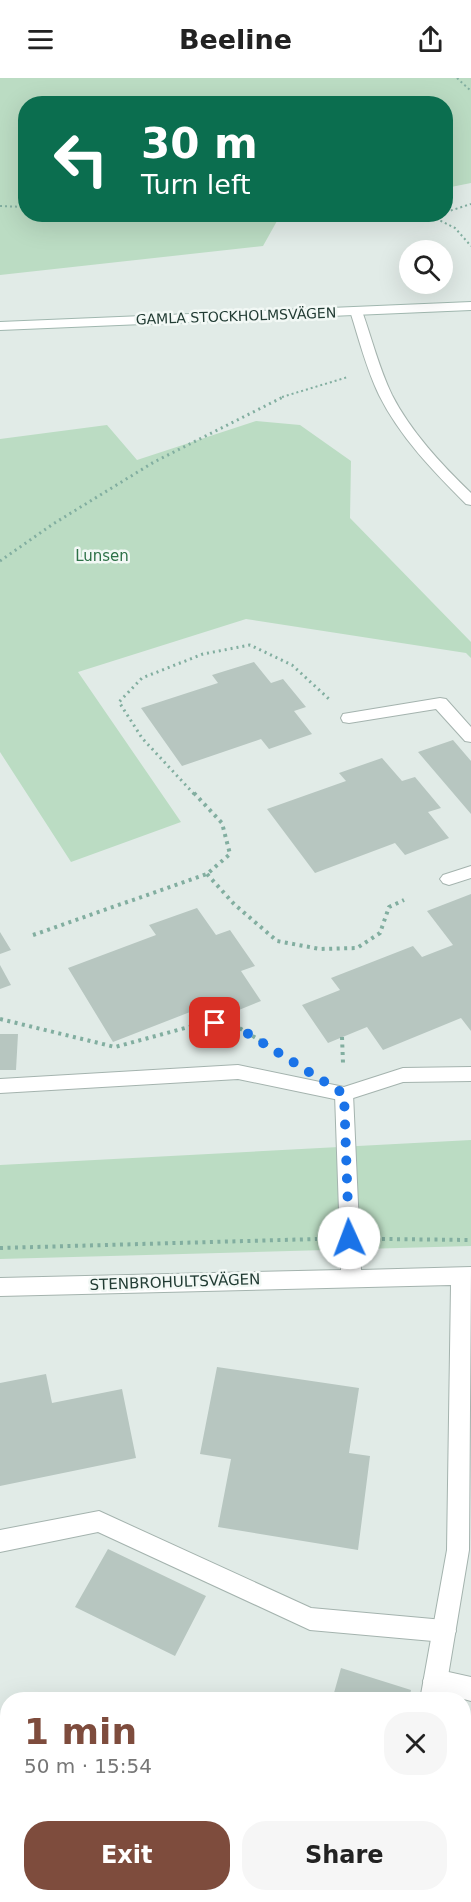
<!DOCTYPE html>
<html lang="en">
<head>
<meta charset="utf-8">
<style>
  :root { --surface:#fff; --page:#f6f6f6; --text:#222; --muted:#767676; --accent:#7e4c3d }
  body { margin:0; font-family:"DejaVu Sans",sans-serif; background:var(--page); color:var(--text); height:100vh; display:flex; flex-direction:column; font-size:22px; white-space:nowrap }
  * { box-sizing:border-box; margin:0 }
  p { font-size:20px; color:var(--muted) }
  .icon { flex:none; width:33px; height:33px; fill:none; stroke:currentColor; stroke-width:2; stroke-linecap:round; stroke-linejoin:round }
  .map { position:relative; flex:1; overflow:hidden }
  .details { position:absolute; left:0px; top:1614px; width:471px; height:210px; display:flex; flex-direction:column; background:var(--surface); border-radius:24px 24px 0 0; box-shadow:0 6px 24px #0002 }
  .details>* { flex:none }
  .hud { position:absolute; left:18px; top:18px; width:435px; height:126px; border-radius:24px; box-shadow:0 6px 24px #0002; background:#0b6e4f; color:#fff; overflow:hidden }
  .fabs { position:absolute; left:399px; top:162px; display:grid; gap:12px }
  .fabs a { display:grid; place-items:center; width:54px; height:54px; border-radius:50%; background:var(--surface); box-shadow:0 6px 24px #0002; font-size:30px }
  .pin { position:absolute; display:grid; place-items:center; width:51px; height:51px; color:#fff; margin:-26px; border-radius:12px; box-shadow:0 3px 9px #0006 }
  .me { position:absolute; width:66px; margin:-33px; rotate:358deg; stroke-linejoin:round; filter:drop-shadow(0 0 4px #0008) }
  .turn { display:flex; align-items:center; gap:21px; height:126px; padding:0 24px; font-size:27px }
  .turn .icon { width:78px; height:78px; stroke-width:2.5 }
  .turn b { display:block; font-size:42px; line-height:51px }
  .round { display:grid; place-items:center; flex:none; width:63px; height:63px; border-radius:24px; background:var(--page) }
  .headline { display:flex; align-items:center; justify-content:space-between; height:102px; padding:0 24px }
  h1 { font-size:36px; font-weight:600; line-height:45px; color:var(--accent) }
  .action { display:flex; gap:12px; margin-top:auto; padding:12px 24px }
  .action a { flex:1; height:69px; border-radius:24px; background:var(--accent); color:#fff; font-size:24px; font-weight:600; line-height:69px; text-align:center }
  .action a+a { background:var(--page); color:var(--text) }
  header { display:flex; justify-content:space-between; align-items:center; height:78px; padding:0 24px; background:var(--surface); font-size:27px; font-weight:600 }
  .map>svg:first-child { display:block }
  .green { fill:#bbdcc3 }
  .building { fill:#b7c6c0 }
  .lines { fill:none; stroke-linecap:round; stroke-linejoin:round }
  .service-casing { stroke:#a4b3ae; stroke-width:2 }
  .minor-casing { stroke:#a4b3ae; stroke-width:2 }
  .secondary-casing { stroke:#a0b7af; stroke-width:2 }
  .path-far2 { stroke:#82aea0; stroke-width:2; stroke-dasharray:2 3; stroke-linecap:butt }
  .path-far1 { stroke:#82aea0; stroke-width:3; stroke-dasharray:2 4; stroke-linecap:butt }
  .path { stroke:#82aea0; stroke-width:4; stroke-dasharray:3 4.5; stroke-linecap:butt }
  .service { fill:#fff; fill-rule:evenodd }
  .minor { fill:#fff; fill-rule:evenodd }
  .secondary { fill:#fff; fill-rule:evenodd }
  .route { stroke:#1a73e8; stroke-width:10; stroke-dasharray:0 18 }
  .labels { text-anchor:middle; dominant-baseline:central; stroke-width:5; stroke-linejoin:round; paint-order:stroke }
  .far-street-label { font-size:14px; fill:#223c34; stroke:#f2f8f5 }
  .park-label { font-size:15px; fill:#2d7147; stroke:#f2f8f5 }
  .street-label { font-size:15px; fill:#223c34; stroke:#f2f8f5 }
</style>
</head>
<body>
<header><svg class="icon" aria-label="menu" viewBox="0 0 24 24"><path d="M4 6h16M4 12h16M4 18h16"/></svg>Beeline<svg class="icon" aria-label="share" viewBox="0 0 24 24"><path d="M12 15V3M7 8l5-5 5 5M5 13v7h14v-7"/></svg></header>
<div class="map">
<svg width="471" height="1824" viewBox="0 0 471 1824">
  <rect width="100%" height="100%" fill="#e1ebe7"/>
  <path class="green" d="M0 0H471V105L446 110V26H26V136L309 137 277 143 263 168 0 197Z
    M256 343 300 347 351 383 350 440 471 564V580L466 575 246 541 78 594 181 744 71 784 0 674V361L107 347 137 382Z
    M471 1062V1168L0 1181V1087Z"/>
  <path class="building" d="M254 584 271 605 283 601 306 629 294 633 312 656 269 671 261 661 182 688 141 630 218 605 212 597Z
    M453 662 471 683V736L418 674Z
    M382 680 402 703 415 699 441 730 428 734 449 760 405 777 395 765 315 795 267 731 346 703 339 695Z
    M471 816V953L461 940 383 972 367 949 328 965 302 927 340 912 331 900 413 868 422 879 453 867 427 833Z
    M197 830 216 857 230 852 255 888 241 893 261 923 212 943 203 929 113 964 68 890 156 857 149 847Z
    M0 854 11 872 0 876Z
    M0 887 11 907 0 911Z
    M0 956H18L16 992H0Z
    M217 1289 359 1310 349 1375 370 1378 358 1472 218 1449 231 1381 200 1376Z
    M46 1296 52 1325 122 1311 136 1380 0 1408V1305Z
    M108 1471 206 1518 175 1578 75 1529Z
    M341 1590 411 1612 409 1622H332Z
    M471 1785V1824H460L464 1816Z"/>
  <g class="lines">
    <g class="service-casing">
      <path id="service" d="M440 620 446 621 471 649V664L465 663 436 631 349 645 343 644 341 640 343 636 349 635Z
        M471 788V800L449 807 443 805 440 801 443 797Z
        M238 987 344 1009 403 990 471 989V1003L403 1004 344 1023 238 1001 0 1015V1001Z
        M99 1433 311 1530 444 1542 452 1545 456 1553 452 1561 444 1564 310 1552 98 1454 0 1474V1452Z
        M435 1591 471 1599V1623L427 1611 423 1603 427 1595Z
        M464 1747 471 1749V1773L464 1771Z"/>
    </g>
    <g class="minor-casing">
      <path id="minor" d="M356 229 362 233C372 261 379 290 392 317 411 354 441 386 471 415V427L466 426C433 393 400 359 379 317 366 290 359 261 350 233Z
        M344 1009 351 1011 353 1016 361 1192 471 1189 469 1472 444 1622H420L447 1472 451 1207 0 1218V1200L341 1192 335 1016 337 1011Z
        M384 1816H410L407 1824H381Z"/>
    </g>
    <g class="secondary-casing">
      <path id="secondary" d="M471 224V232L0 252V244Z"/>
    </g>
    <path class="path-far2" d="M457 0 471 13
      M0 128 26 129
      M446 134 471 126
      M427 136 455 150 471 168
      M282 319 348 299"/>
    <path class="path-far1" d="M0 483 53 446 154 384 285 318
      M194 716 142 660 119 624 142 600 203 576 250 567 292 587 329 621"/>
    <path class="path" d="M207 796 234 826 277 863 320 871 357 870 380 855 389 829 404 822
      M33 857 207 796 230 776 222 745 193 714
      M0 941 115 969 200 946 231 945 271 969
      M342 959 343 985
      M382 1161 471 1162
      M0 1170 317 1161"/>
    <use href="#service" class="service"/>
    <use href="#minor" class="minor"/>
    <use href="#secondary" class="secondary"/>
  </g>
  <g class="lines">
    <path class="route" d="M215 945H231L344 1016 349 1160"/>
  </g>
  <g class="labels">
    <g class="far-street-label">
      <text transform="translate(236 238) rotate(-2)">GAMLA STOCKHOLMSVÄGEN</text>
    </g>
    <g class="park-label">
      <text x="102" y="478">Lunsen</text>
    </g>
    <g class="street-label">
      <text transform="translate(175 1204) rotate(-2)">STENBROHULTSVÄGEN</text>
    </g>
  </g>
</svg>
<div class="fabs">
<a><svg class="icon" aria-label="search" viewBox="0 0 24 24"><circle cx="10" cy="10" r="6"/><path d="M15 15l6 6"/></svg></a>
</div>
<div class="pin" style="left:215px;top:945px;background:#d93025"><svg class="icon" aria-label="arrive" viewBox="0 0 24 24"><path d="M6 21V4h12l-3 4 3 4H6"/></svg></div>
<svg class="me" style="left:349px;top:1160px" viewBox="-20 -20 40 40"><circle r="19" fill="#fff"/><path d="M0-13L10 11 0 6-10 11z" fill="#1a73e8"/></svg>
<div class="hud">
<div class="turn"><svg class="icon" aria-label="left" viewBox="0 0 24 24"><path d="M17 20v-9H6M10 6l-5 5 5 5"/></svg><div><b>30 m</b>Turn left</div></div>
</div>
<section class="details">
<div class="headline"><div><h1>1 min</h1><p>50 m · 15:54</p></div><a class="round"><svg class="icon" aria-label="close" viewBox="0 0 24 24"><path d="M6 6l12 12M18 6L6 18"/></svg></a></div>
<div class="action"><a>Exit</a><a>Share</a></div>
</section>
</div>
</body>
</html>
